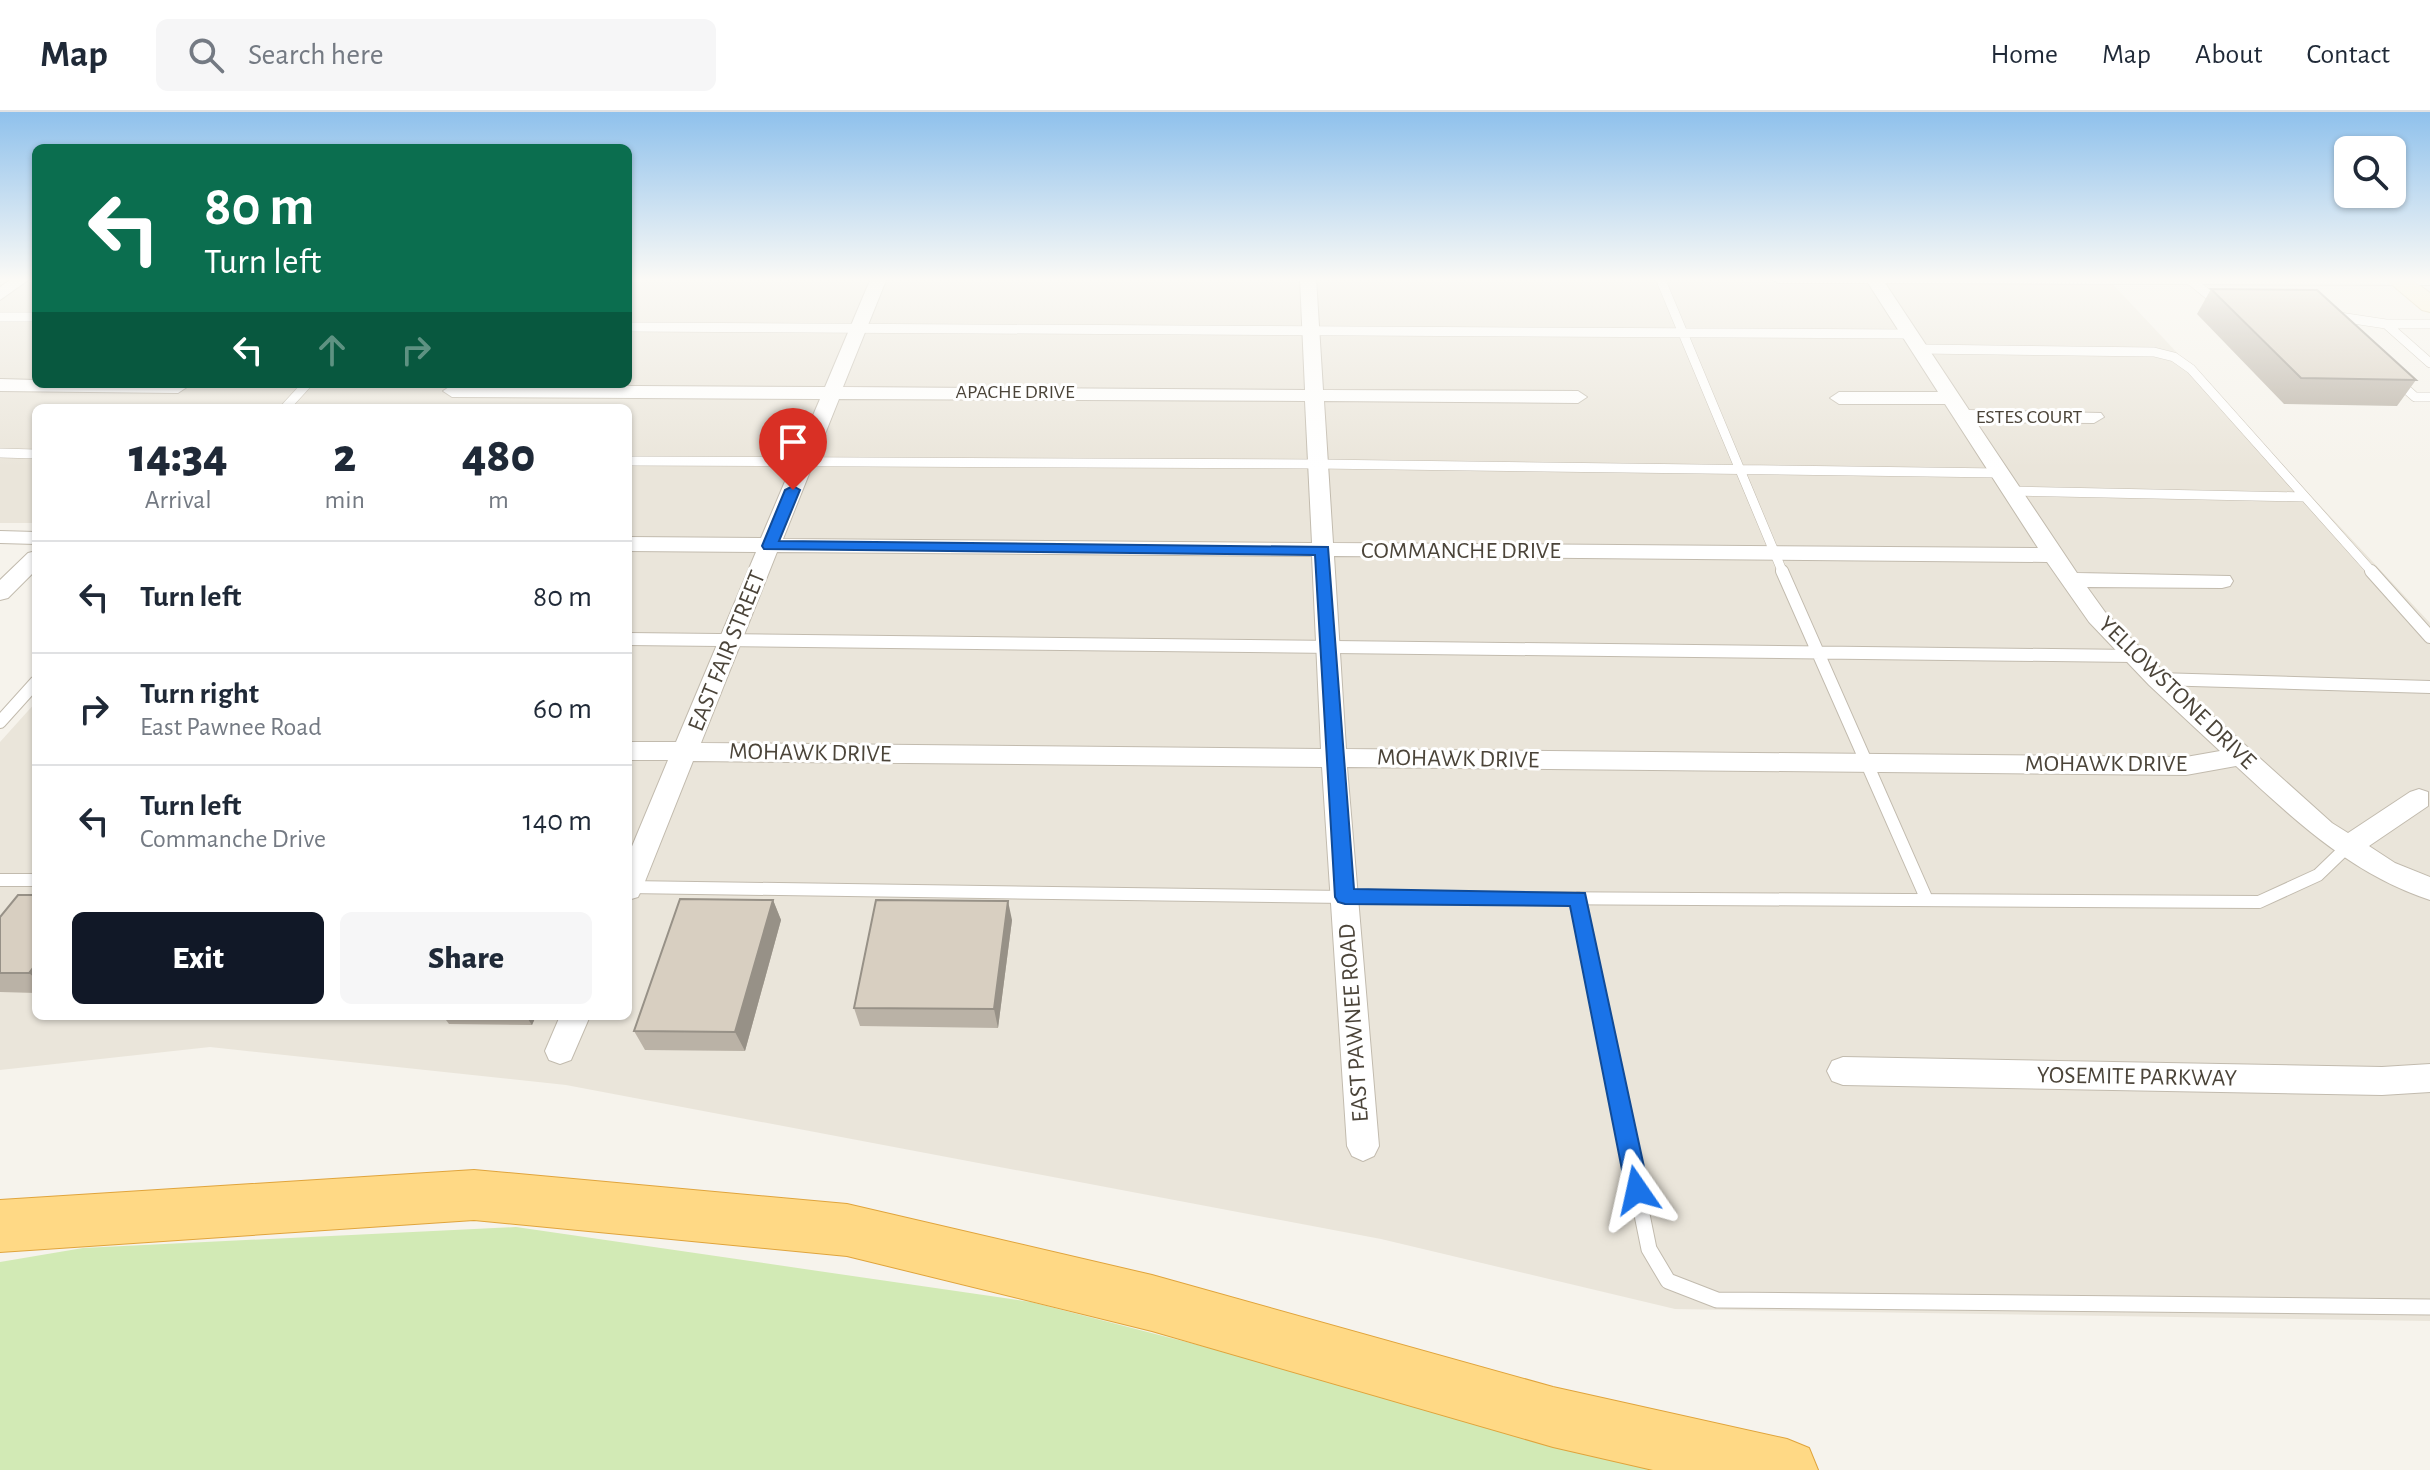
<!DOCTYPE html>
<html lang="en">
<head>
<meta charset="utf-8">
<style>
  :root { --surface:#fff; --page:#f6f6f7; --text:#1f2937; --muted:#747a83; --line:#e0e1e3; --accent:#111827 }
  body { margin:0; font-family:"Alegreya Sans",sans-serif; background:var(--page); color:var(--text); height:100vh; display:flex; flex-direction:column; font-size:30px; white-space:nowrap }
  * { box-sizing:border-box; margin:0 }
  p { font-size:26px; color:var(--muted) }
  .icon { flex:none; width:44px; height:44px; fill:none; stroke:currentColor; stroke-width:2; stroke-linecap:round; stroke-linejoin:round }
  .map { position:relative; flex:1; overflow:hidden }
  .details { position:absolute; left:32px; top:292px; width:600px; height:616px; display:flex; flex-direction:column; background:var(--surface); border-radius:12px; box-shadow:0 2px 6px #0004 }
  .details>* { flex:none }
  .guide { position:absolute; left:32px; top:32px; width:600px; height:244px; border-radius:12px; box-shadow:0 2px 6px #0004; background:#0b6e4f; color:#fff; overflow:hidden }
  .tools { position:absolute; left:2334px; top:24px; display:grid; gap:16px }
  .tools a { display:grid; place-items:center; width:72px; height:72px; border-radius:12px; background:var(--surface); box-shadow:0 2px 6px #0004; font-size:40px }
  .pin { position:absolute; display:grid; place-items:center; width:68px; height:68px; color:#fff; margin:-82px -34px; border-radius:50% 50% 50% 0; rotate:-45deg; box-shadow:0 0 8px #0007 }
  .pin .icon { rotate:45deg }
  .me { position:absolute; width:88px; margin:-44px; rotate:349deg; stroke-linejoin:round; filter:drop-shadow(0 0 6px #0008) }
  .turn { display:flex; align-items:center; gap:28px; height:168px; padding:0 40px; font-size:36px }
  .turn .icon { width:104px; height:104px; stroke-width:2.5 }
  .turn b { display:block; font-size:56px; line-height:68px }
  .lanes { display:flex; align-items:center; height:76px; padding:0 40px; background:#0003; justify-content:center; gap:40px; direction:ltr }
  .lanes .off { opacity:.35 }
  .eta { display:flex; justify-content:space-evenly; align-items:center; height:136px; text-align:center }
  .eta b { font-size:48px; font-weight:800; line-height:56px }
  .primary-button { display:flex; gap:16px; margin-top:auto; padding:16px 40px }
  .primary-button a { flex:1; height:92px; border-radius:12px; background:var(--accent); color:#fff; font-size:32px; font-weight:800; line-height:92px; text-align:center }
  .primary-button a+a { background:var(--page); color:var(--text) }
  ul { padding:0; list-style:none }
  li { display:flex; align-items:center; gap:24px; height:112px; padding:0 40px; border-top:2px solid var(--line) }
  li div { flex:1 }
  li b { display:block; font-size:30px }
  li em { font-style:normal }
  header { display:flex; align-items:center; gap:48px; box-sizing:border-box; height:112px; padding:0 40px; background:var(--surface); border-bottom:2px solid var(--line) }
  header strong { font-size:38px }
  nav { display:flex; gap:44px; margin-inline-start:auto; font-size:28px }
  .search { width:560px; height:72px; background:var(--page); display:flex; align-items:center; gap:20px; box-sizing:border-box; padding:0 28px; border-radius:12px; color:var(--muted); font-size:30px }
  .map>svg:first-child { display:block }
  .residential { fill:#eae5da }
  .green { fill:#d2eab5 }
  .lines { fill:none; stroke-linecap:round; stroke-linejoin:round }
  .service-far2-casing { stroke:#c2bbae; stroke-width:10 }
  .service-far1-casing { stroke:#c2bbae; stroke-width:14 }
  .service-casing { stroke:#c2bbae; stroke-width:17 }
  .minor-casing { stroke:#c2bbae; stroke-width:2 }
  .secondary-casing { stroke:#d6c79b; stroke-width:2 }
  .trunk-casing { stroke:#e0a43c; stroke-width:2 }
  .service-far2 { stroke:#fff; stroke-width:9 }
  .service-far1 { stroke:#fff; stroke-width:12 }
  .service { stroke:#fff; stroke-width:15 }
  .minor { fill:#fff; fill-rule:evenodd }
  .secondary { fill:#fff3cd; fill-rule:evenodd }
  .trunk { fill:#ffd985; fill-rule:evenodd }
  .wall { fill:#bab2a6 }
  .shaded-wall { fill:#979187 }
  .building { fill:#d8cfc1; stroke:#979187; stroke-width:2 }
  .route { fill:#1a73e8; stroke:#114b97; stroke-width:2 }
  .labels { text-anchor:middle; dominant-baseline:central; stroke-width:6; stroke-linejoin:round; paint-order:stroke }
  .far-street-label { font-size:20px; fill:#4b4439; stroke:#fff }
  .street-label { font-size:24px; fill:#4b4439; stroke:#fff }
</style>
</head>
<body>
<header>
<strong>Map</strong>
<div class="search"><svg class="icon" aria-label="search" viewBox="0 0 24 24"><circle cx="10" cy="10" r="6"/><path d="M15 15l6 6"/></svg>Search here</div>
<nav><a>Home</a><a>Map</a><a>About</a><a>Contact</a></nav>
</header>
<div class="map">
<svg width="2430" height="1358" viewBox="0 0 2430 1358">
  <rect width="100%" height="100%" fill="#f6f3ec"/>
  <path class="residential" d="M9 166H36V272H628V166H2107L2430 511V1209L1675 1197 1381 1127 566 973 210 935 0 958V630L36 590V904H628V296H36V411H0V173Z"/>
  <path class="green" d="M516 1115 1031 1190 1684 1358H0V1150L83 1136Z"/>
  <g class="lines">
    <g class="service-far2-casing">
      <path id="service-far2" d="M1660 166 1783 461
        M2189 167 2220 192
        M2333 204 2386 212
        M0 205H36
        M2430 212H2386L2430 251
        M628 215 1909 222
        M1919 237 2154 240 2174 245 2191 257 2373 461
        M2397 269 2415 285H2430
        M285 296 307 272
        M0 341 36 342
        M628 349 1317 352 2000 361
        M2011 379 2305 385"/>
    </g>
    <g class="service-far1-casing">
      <path id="service-far1" d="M1782 459 1927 788
        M2371 459 2430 525
        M628 527 2133 544
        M2157 567 2430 575
        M0 610 36 570
        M0 768H36
        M628 775 1345 785 2259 790 2318 763 2346 736
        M1578 786 1591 849"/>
    </g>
    <g class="service-casing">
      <path id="service" d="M1590 847 1649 1137 1668 1169 1717 1188 2430 1195"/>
    </g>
    <g class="minor-casing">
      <path id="minor" d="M13 166H31L0 188V175Z
        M871 166H887L843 275 1305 278 1300 166H1316L1323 278 1578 279 1587 285 1578 291 1324 289 1333 431 2038 436 1945 292H1839L1830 286 1839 280H1938L1868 171H1778L1770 166H2430V173L1885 171 1969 298 2101 301 2104 305 2094 311 1976 310 2077 461 2230 464 2233 469 2230 474 2222 476 2087 475 2105 500 2165 561 2332 711 2348 721 2410 680 2419 677 2428 680V694L2369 734 2395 751 2430 765V788C2351 762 2296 709 2236 654L2186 663 1347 655 1379 1034 1374 1044 1363 1049 1352 1044 1347 1034 1322 655 693 649 642 777 638 785 628 788V744L668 648H628V630H676L756 440 628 439V425L761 426 820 287 452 285 443 279 452 273 825 275ZM839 287 1305 289 1312 431 783 427ZM777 440 1312 444 1321 637 701 631ZM1334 444 2047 450 2089 510 2149 573 2220 639 2186 645 1346 637Z
        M0 267 36 268V272H185L187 275 178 281 0 279Z
        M0 419 36 420V432L0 431Z
        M36 439V458L8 486 0 488V468L28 441Z
        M560 904H590L571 948 560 952 549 948 545 939Z
        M1843 945 2382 955 2430 952V980L2382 983 1843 973 1832 969 1827 959 1832 949Z"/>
    </g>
    <g class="secondary-casing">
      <path id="secondary" d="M2384 166H2410L2430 181V200L2422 198Z"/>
    </g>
    <g class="trunk-casing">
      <path id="trunk" d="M474 1058 847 1092 1152 1163 1553 1275 1787 1327 1809 1336 1818 1358H1653L1553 1335 1152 1219 847 1144 474 1108 0 1140V1088Z"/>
    </g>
    <use href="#service-far2" class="service-far2"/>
    <use href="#service-far1" class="service-far1"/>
    <use href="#service" class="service"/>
    <use href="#minor" class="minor"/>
    <use href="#secondary" class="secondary"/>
    <use href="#trunk" class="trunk"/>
  </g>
  <path class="wall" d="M2211 177 2416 268 2397 294 2284 292 2197 202Z
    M36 783V881L0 880V805Z
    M773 788 781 808 745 939 645 938 634 919Z
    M1012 808 998 916 860 914 854 896Z
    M443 904H536L532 913 449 912Z"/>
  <path class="shaded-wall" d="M773 788 781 808 745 939 735 920Z
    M1008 789 1012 808 998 916 994 897Z
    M36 852V867L29 861Z
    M526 904H536L532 913Z"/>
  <path class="building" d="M2211 177 2317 178 2416 268 2301 266Z
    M18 783H36V852L29 861H0V805Z
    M680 787 773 788 735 920 634 919Z
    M876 788 1008 789 994 897 854 896Z"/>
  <linearGradient id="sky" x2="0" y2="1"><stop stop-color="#8fc1ec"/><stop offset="0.47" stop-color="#fbfaf6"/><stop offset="1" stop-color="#fbfaf6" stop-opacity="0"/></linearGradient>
  <rect width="2430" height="356" fill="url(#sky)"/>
  <path class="route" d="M793 374 800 378 779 429 1328 435 1354 777 1585 781 1649 1078 1645 1086 1637 1089 1629 1086 1626 1078 1570 794 1345 792 1338 790 1335 785 1315 443 764 437 762 434 785 378Z"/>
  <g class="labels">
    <g class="far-street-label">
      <text x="1015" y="280">APACHE DRIVE</text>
      <text x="2029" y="305">ESTES COURT</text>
    </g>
    <g class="street-label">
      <text x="1461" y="439">COMMANCHE DRIVE</text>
      <text transform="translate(727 539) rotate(-68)">EAST FAIR STREET</text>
      <text transform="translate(2177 581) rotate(44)">YELLOWSTONE DRIVE</text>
      <text transform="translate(810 641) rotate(1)">MOHAWK DRIVE</text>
      <text transform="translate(1458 647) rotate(1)">MOHAWK DRIVE</text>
      <text x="2106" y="652">MOHAWK DRIVE</text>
      <text transform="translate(1354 911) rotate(-94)">EAST PAWNEE ROAD</text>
      <text transform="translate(2137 965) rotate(1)">YOSEMITE PARKWAY</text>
    </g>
  </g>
</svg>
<div class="tools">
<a><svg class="icon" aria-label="search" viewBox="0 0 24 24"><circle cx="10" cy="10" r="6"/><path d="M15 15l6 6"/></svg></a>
</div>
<div class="pin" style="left:793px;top:378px;background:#d93025"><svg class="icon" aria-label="arrive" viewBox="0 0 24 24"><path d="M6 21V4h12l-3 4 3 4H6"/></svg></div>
<svg class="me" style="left:1637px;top:1078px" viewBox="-20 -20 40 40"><path d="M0-17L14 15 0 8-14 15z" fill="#1a73e8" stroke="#fff" stroke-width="4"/></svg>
<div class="guide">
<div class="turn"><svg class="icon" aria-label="left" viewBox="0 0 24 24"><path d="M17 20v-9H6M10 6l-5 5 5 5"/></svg><div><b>80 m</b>Turn left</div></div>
<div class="lanes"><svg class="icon" aria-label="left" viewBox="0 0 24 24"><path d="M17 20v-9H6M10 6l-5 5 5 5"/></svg><svg class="icon off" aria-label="ahead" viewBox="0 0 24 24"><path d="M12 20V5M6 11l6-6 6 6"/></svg><svg class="icon off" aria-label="right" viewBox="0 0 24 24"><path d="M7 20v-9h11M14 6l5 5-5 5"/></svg></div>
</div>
<section class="details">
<div class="eta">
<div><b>14:34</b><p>Arrival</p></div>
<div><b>2</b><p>min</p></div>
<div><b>480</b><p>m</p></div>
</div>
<ul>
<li><svg class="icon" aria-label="left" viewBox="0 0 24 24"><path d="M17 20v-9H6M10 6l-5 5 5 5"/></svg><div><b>Turn left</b></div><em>80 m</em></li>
<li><svg class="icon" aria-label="right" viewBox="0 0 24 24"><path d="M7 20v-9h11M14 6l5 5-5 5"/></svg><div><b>Turn right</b><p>East Pawnee Road</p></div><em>60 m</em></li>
<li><svg class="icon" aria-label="left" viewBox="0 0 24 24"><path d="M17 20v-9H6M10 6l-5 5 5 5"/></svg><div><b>Turn left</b><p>Commanche Drive</p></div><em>140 m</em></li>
</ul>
<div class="primary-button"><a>Exit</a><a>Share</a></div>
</section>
</div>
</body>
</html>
